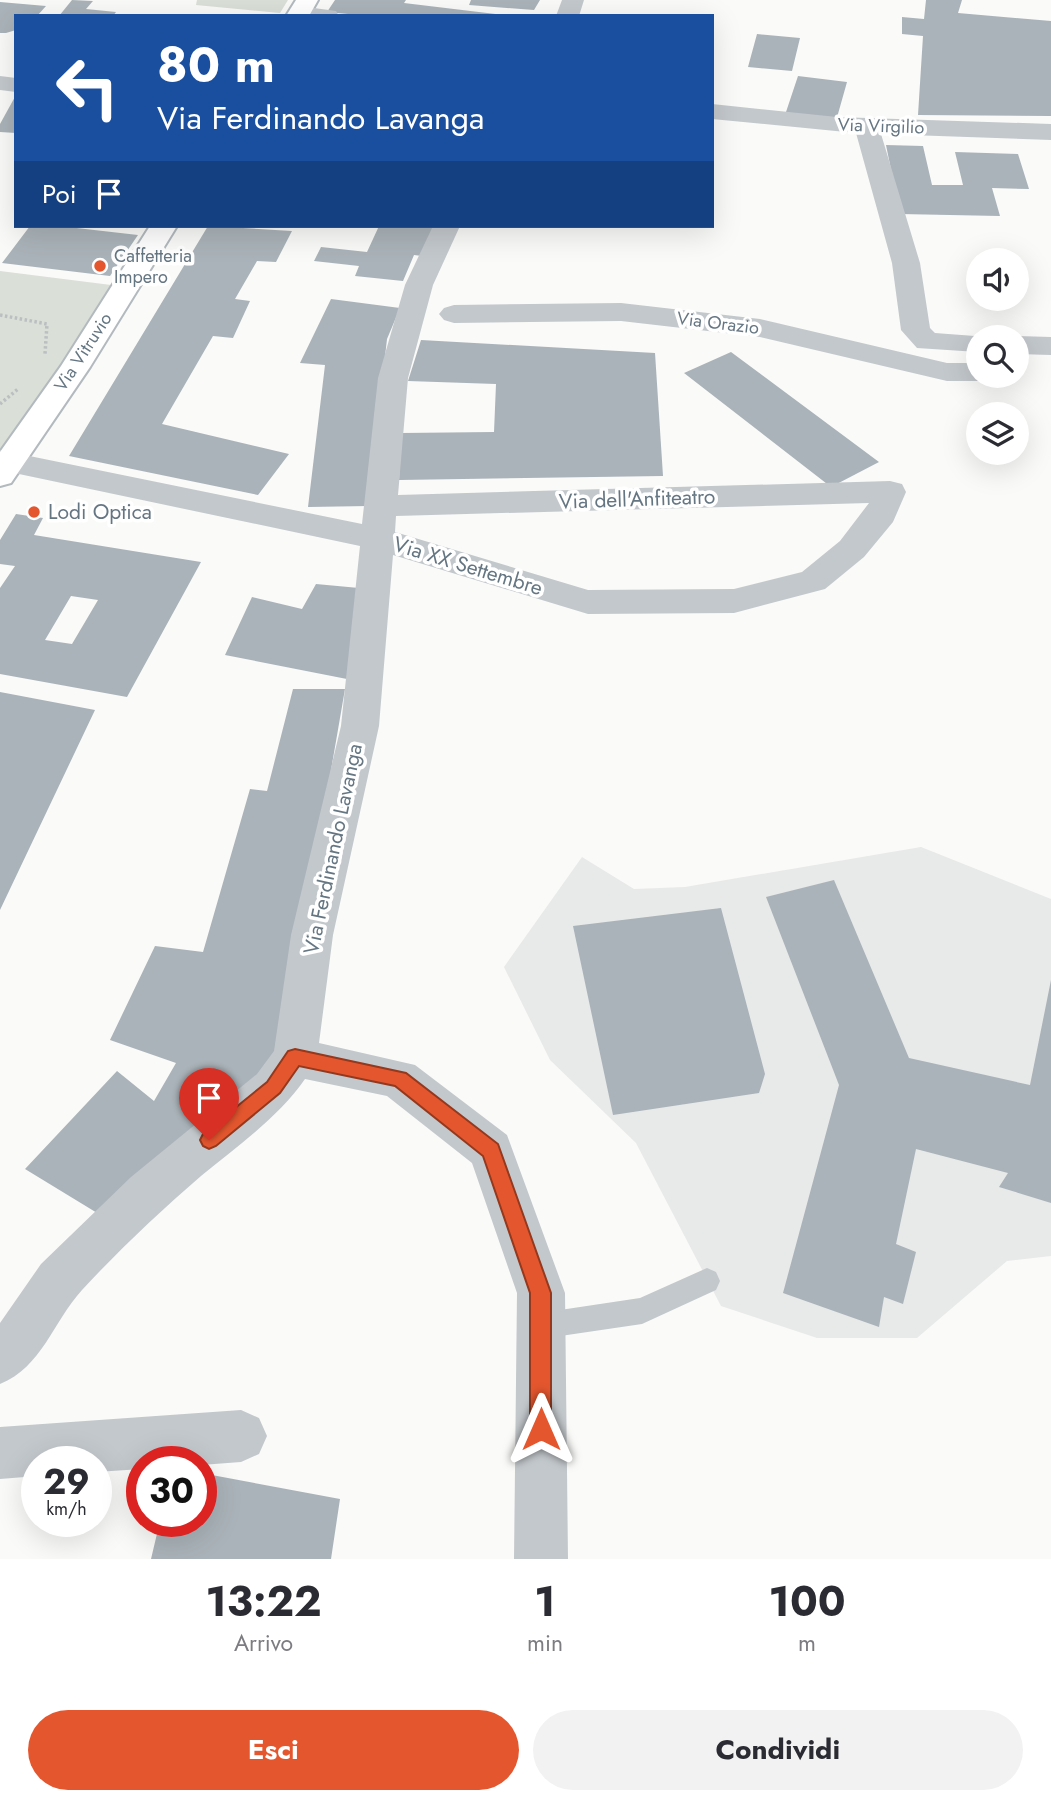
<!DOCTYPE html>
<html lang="it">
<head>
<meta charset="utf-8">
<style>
  :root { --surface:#fff; --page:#f2f2f3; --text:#2b2b33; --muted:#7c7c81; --accent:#e4572e }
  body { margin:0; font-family:Jost,sans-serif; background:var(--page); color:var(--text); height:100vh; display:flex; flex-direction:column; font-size:26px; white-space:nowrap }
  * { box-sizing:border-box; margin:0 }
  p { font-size:23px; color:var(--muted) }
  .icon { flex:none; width:38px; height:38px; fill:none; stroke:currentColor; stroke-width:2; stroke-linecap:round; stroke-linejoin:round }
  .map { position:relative; height:1559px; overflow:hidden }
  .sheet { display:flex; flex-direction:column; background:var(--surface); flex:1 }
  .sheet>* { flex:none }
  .top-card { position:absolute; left:14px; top:14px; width:700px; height:214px; border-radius:0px; box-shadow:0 7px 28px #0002; background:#1a4fa0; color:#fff; overflow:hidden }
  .fabs { position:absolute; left:966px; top:248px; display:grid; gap:14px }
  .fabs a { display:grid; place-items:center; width:63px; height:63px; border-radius:50%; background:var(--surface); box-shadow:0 7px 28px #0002; font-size:35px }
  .speed { position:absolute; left:21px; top:1446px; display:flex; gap:14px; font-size:35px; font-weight:700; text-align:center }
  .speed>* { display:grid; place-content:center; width:91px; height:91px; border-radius:50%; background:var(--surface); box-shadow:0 7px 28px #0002; line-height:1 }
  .speed small { font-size:18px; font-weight:400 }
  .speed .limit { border:10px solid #d22; background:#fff; color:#111 }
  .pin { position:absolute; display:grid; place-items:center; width:60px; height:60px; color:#fff; margin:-72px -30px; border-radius:50% 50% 50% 0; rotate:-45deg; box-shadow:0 0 7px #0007 }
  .pin .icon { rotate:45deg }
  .me { position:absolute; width:77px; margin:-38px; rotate:0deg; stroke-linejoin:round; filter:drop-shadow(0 0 5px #0008) }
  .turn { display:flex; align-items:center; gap:24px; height:147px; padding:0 28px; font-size:32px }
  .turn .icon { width:91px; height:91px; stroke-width:2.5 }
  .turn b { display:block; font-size:49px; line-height:60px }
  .then { display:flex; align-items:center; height:66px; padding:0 28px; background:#0003; gap:14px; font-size:26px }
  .eta { display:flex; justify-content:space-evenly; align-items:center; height:119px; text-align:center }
  .eta b { font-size:42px; font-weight:700; line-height:49px }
  .primary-button { display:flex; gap:14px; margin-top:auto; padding:14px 28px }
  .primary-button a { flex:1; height:80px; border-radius:42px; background:var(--accent); color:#fff; font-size:28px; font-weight:700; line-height:80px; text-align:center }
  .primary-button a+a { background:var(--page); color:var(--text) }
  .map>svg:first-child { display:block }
  .built { fill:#e8e9e9 }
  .green { fill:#dadfd7 }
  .building { fill:#aab3b9; fill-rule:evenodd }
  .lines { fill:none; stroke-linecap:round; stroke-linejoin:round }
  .secondary-casing { stroke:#b3babf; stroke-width:4 }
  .path { stroke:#bbbfc2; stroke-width:3.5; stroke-dasharray:2.5 2.5; stroke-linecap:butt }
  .lane { fill:#c3c8cc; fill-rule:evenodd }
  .street { fill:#c3c8cc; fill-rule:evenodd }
  .secondary { fill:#fff; fill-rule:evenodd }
  .route { fill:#e4572e; stroke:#94391e; stroke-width:2 }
  .poi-dot { fill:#e4572e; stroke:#fff; stroke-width:2.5 }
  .labels { text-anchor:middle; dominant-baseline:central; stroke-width:7; stroke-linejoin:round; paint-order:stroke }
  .far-street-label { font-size:18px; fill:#657683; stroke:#fff }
  .far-poi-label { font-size:18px; fill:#657683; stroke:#fff; text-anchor:start }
  .street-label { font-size:21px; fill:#657683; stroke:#fff }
  .poi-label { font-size:21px; fill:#657683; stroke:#fff; text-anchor:start }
</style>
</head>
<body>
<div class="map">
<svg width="1051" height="1559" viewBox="0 0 1051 1559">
  <rect width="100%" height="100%" fill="#fafaf8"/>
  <path class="built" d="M921 847 1051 899V1256L1007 1261 917 1338H817L721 1306 636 1143 550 1060 504 967 582 857 634 889 685 887Z"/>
  <path class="green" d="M197 0H288L280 13 196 5Z
    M0 271 119 286 13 451 0 449Z"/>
  <path class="building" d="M72 0 93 1 86 9 116 12 113 16H59Z
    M335 0H406L404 3 512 16H369L327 12Z
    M471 0H540L534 10 469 5Z
    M926 0H962L958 13 1051 21V116L918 115 923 36 902 34V17L924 19Z
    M0 2 46 6 37 16H16V30L6 33H0Z
    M757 34 800 38 792 71 748 67Z
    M798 76 847 82 836 121 785 115Z
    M16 95V133L0 132V124Z
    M886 145 923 146 932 185H963L955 152 1018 154 1029 189 992 188 1000 216 900 214Z
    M30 226H59L138 235 110 276 2 263Z
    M208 226 292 231 276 262 257 261 235 299 250 301 233 338 213 336 162 424 289 454 258 495 69 456Z
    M379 226H435L422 256 414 255 403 281 355 276 359 266 314 261 321 247 367 252Z
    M331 299 400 308 387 339 368 506 308 507 325 365 300 363Z
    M421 340 655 353 663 476 399 480 401 433 494 432 496 384 408 381Z
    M731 352 879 462 831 487 684 373Z
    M16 514 43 518 34 535 201 562 127 697 0 674V588L15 566 0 564V540ZM71 596 98 600 72 644 45 640Z
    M316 584 359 588 352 680 225 655 252 597 302 609Z
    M293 689H345L282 1054 107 1219 25 1169 117 1071 154 1101 176 1063 110 1040 155 946 203 952 250 789 267 791Z
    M0 692 95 710 0 910Z
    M834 880 909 1058 1030 1085 1051 980V1203L999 1187 1008 1173 916 1149 896 1244 916 1252 903 1304 884 1297 879 1327 783 1293 839 1085 766 897Z
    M721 908 765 1074 759 1093 613 1115 573 926Z
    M201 1473 340 1499 331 1559H151L160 1521H201Z"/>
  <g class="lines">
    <g class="secondary-casing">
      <path id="secondary" d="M296 0H318L309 16H286Z
        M150 226H177L90 367 11 483 0 486V452L61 366Z"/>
    </g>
    <path class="path" d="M0 315 47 324 45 354
      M0 404 18 389"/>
    <path class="lane" d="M707 1268 716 1272 720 1281 716 1290 642 1324 540 1339 530 1335 526 1326 530 1317 540 1313 640 1298Z"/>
    <path class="street" d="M562 0H584L579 16H556Z
      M299 6 336 11 339 16H289L288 13 291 8Z
      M0 76 16 78V92L0 90Z
      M712 104 837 117 1051 124V140L881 134 920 263 930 328 935 333 988 337 978 338V352L917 348 901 330 892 263 856 133 712 119Z
      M433 226H460L433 285 408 378 398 495 890 481 902 484 906 492 893 522 864 557 825 589 734 613 588 614 393 555 379 726 333 935 319 1043 415 1065 507 1135 565 1293 568 1559H514L517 1293 472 1163 387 1096 305 1079C278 1118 237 1146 201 1176 159 1212 119 1250 82 1290 53 1322 42 1367 0 1384V1323L41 1264 131 1177 257 1074 274 1051 291 935 341 726 360 546 0 470V450L362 524 378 378 405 285ZM869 503 840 541 802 572 734 589 588 590 395 532 396 516Z
      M621 303 760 319 947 363H978V376H990L978 381H947L760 337 621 321 454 323 444 320 439 314 444 308 454 305Z
      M1017 336 1051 337V355L1017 354V338H1010Z
      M241 1410 259 1418 267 1436 259 1454 241 1462 201 1465V1461H142V1469L96 1472V1461H37V1476L0 1479V1427Z"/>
    <use href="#secondary" class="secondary"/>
  </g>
  <path class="route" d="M295 1049 406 1073 498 1144 551 1293V1429L548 1437 541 1440 533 1437 530 1429V1293L483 1156 395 1086 299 1066 280 1093 216 1146 209 1149 203 1146 200 1140 203 1134 267 1082 288 1051Z"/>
  <g class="poi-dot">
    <circle cx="100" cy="266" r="7"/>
    <circle cx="34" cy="512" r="7"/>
  </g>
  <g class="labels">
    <g class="far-street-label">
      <text transform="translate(881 126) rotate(2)">Via Virgilio</text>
      <text transform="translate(718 323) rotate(7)">Via Orazio</text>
      <text transform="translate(83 352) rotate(-57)">Via Vitruvio</text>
    </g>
    <g class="far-poi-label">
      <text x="114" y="256">Caffetteria<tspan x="114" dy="21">Impero</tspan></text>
    </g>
    <g class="street-label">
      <text transform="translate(637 499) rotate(-2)">Via dell'Anfiteatro</text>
      <text transform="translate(468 566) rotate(17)">Via XX Settembre</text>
      <text transform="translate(333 849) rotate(-78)">Via Ferdinando Lavanga</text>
    </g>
    <g class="poi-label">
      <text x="48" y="512">Lodi Optica</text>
    </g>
  </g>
</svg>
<div class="fabs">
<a><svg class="icon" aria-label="sound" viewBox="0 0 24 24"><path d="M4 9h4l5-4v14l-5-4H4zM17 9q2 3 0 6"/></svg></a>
<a><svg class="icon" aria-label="search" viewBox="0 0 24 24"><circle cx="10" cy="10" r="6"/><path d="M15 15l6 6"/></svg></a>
<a><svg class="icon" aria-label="layers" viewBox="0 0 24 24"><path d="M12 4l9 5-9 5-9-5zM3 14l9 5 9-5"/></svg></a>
</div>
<div class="speed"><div>29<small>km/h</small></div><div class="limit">30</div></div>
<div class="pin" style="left:209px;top:1140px;background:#d93025"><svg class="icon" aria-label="arrive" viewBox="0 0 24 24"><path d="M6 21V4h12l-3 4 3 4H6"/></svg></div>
<svg class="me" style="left:541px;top:1429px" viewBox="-20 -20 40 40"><path d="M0-17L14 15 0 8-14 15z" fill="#e4572e" stroke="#fff" stroke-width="4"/></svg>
<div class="top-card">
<div class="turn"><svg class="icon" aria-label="left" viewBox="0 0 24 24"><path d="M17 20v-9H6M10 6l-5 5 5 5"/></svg><div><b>80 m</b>Via Ferdinando Lavanga</div></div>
<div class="then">Poi<svg class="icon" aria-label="arrive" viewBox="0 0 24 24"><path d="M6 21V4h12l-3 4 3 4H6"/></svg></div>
</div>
</div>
<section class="sheet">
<div class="eta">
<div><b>13:22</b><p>Arrivo</p></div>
<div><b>1</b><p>min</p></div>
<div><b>100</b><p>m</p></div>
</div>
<div class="primary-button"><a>Esci</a><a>Condividi</a></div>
</section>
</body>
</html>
